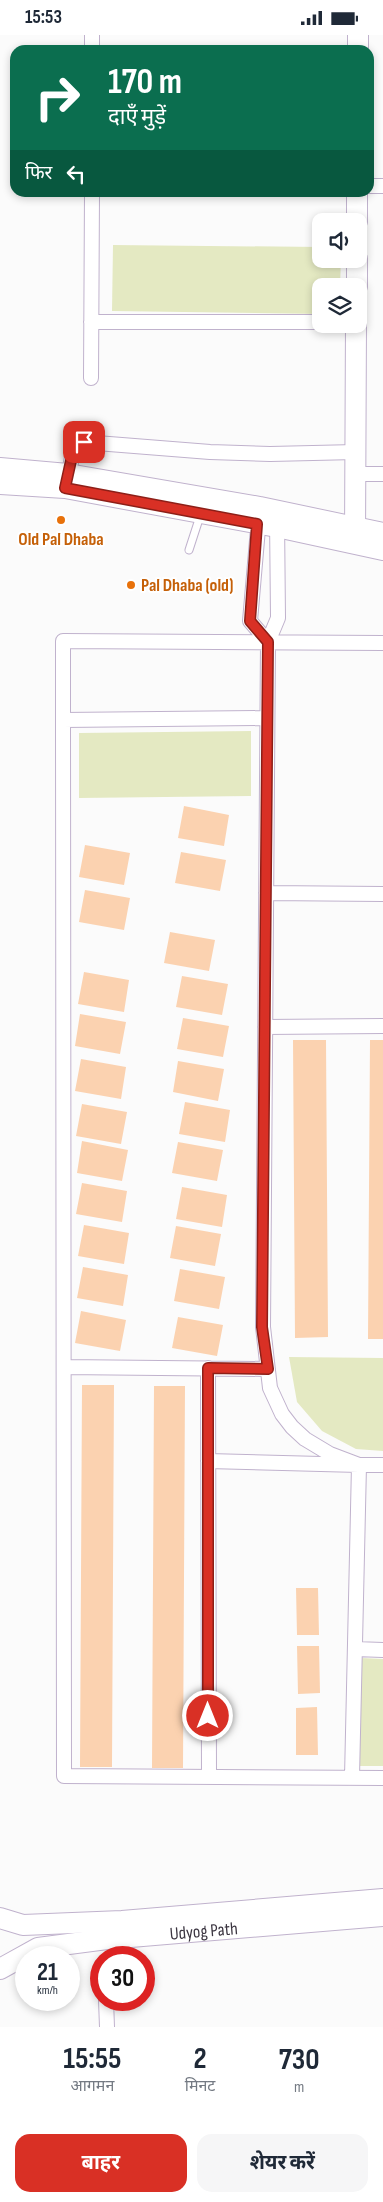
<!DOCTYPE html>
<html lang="hi">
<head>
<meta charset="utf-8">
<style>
  :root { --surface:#fff; --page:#f6f6f7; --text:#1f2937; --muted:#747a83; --accent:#d93025 }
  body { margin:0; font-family:"Sofia Sans Condensed","Noto Sans Devanagari",sans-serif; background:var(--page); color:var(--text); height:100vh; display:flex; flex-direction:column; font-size:19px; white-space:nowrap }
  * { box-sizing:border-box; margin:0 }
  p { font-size:16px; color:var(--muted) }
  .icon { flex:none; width:28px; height:28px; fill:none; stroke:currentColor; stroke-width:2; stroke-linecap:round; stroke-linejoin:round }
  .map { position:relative; height:1992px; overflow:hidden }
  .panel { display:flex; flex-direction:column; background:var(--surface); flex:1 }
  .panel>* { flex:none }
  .guide { position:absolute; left:10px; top:10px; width:364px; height:152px; border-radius:15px; box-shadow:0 2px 8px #0003; background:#0b6e4f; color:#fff; overflow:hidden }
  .fabs { position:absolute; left:312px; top:178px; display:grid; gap:10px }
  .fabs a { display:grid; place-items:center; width:55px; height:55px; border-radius:10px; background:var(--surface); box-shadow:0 2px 8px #0003; font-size:25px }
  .speed { position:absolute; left:15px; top:1911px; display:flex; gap:10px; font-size:25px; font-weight:700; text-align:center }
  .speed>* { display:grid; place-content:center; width:65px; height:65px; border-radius:50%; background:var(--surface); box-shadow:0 2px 8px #0003; line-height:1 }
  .speed small { font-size:12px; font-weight:400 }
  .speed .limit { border:8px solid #d22; background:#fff; color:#111 }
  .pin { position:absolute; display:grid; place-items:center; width:42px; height:42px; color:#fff; margin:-21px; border-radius:10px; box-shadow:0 2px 8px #0006 }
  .me { position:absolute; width:55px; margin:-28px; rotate:0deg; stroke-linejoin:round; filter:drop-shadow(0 0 4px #0008) }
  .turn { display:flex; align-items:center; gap:18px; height:105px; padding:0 15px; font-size:22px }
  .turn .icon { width:65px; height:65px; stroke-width:2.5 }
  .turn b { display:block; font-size:35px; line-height:42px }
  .then { display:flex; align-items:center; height:48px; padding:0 15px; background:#0003; gap:10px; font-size:19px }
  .eta { display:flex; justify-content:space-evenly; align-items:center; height:85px; text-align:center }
  .eta b { font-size:30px; font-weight:700; line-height:35px }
  .action { display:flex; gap:10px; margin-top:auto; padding:10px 15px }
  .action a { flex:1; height:58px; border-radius:15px; background:var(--accent); color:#fff; font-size:20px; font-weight:700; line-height:58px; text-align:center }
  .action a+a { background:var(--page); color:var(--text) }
  .status { display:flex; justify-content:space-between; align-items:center; height:35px; padding:0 25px; background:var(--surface); direction:ltr }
  .status svg { height:14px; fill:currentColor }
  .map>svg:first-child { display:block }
  .green { fill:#e4e9c2 }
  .building { fill:#fbd2b0 }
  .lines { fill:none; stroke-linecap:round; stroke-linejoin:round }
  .lane-casing { stroke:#c0b2cd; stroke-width:9 }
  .street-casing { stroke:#c0b2cd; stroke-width:16 }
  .secondary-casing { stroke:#c0b2cd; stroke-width:22 }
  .lane { stroke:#fff; stroke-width:7 }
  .street { stroke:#fff; stroke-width:14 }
  .secondary { stroke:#fff; stroke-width:20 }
  .route-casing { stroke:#8d1f18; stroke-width:12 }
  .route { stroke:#d93025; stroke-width:9 }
  .food-dot { fill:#e8710a; stroke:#fff; stroke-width:2 }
  .labels { text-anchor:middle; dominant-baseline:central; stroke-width:4; stroke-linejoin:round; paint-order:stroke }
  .food-label { font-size:18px; font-weight:bold; fill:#c56008; stroke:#fff }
  .street-label { font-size:18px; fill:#3b3540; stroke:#fff }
</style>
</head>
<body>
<div class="status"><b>15:53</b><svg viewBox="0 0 49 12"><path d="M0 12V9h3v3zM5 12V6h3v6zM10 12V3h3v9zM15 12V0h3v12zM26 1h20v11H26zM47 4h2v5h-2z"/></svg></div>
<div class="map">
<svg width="383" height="1992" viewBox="0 0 383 1992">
  <rect width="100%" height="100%" fill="#fbfbfb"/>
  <path class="green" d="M113 210 321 212V224H341L340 251H321V279L112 276Z
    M251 696V761L79 763V698Z
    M289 1322 383 1323V1416L356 1414 322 1396 297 1367Z
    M361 1623 383 1624V1731H359Z"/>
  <path class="building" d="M184 771 229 780 224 811 178 803Z
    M85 810 130 818 124 850 79 842Z
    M181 817 226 825 220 856 175 848Z
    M85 855 130 863 124 895 79 887Z
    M170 897 215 905 209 936 164 928Z
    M84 937 129 945 124 977 78 969Z
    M182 941 228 949 222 980 176 972Z
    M80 979 126 987 120 1019 75 1011Z
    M183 983 229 991 223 1022 177 1014Z
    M293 1005H326L328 1302 295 1303Z
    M370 1005H383V1304H368Z
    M81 1024 126 1032 121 1064 75 1056Z
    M178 1026 224 1034 218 1066 173 1057Z
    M185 1067 230 1075 225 1107 179 1099Z
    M82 1069 127 1077 121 1109 76 1101Z
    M82 1106 128 1115 122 1146 77 1138Z
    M178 1107 223 1115 217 1146 172 1138Z
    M82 1148 127 1156 122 1187 76 1179Z
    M182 1152 227 1160 222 1192 176 1184Z
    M84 1190 129 1198 124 1229 78 1221Z
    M176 1191 221 1199 215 1231 170 1223Z
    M83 1232 128 1240 123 1271 77 1263Z
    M180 1234 225 1242 219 1274 174 1266Z
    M81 1276 126 1285 120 1316 75 1308Z
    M178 1282 223 1290 217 1321 172 1313Z
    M82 1350H114L112 1732H80Z
    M154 1351H185L183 1733H152Z
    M296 1553H318L319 1600H297Z
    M297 1611H319L320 1658 298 1659Z
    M317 1672 318 1720H296V1673Z"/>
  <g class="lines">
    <g class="lane-casing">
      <path id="lane" d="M189 515 201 478"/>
    </g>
    <g class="street-casing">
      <path id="street" d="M92 15V0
        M369 151H383
        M91 287H321
        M91 343 92 158
        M355 439H383
        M67 448 74 412 84 407 210 417 270 419 356 417
        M259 482 250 586 268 607
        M277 483 278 583 268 607 263 1292 270 1353 282 1379 292 1392 305 1404 330 1419 359 1430H383
        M383 608 63 606V685L64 1741 383 1743
        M63 685 267 683
        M266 858 383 859
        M265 992 383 991
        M64 1332 268 1334
        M208 1333 209 1740
        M208 1426 359 1430 352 1742
        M355 1614 383 1615
        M106 1965 107 1992"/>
    </g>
    <g class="secondary-casing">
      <g id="secondary">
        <path d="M358 15V0"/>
        <path d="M357 186V158"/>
        <path d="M357 251V224"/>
        <path d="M0 433 68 439 260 472 383 498"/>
        <path d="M0 449 65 453 277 492 383 515"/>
        <path d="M355 504 356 289"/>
        <path d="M0 1883 23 1890 122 1886 383 1864"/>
        <path id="s1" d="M0 1934 38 1913 107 1904 383 1881"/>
      </g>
    </g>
    <use href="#lane" class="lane"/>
    <use href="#street" class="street"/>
    <use href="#secondary" class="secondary"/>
  </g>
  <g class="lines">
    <g class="route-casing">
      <path id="route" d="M84 407 74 412 65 453 257 489 250 586 268 607 262 1292 268 1334 208 1333V1681"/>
    </g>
    <use href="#route" class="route"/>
  </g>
  <g class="food-dot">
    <circle cx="61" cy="485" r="5"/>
    <circle cx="131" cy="550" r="5"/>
  </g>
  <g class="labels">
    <g class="food-label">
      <text x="61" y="504">Old Pal Dhaba</text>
      <text x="141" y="550" text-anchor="start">Pal Dhaba (old)</text>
    </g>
    <g class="street-label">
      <text stroke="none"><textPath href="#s1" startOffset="210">Udyog Path</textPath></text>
    </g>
  </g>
</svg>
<div class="fabs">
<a><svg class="icon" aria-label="sound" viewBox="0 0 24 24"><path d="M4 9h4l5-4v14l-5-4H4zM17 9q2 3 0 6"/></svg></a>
<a><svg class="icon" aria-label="layers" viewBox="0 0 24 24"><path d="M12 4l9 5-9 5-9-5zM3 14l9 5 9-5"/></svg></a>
</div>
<div class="speed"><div>21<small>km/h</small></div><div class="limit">30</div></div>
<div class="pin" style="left:84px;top:407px;background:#d93025"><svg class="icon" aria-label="arrive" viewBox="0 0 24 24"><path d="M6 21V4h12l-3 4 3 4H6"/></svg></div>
<svg class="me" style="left:208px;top:1681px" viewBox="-20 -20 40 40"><circle r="17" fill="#d93025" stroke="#fff" stroke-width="3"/><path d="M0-11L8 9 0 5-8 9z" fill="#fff"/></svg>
<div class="guide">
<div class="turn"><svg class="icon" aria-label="right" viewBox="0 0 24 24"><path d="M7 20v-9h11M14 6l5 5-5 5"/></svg><div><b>170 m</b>दाएँ मुड़ें</div></div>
<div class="then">फिर<svg class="icon" aria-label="left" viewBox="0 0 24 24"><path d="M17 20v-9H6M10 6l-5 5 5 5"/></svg></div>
</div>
</div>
<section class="panel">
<div class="eta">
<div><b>15:55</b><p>आगमन</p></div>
<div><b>2</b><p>मिनट</p></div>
<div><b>730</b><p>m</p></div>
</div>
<div class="action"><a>बाहर</a><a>शेयर करें</a></div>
</section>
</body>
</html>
